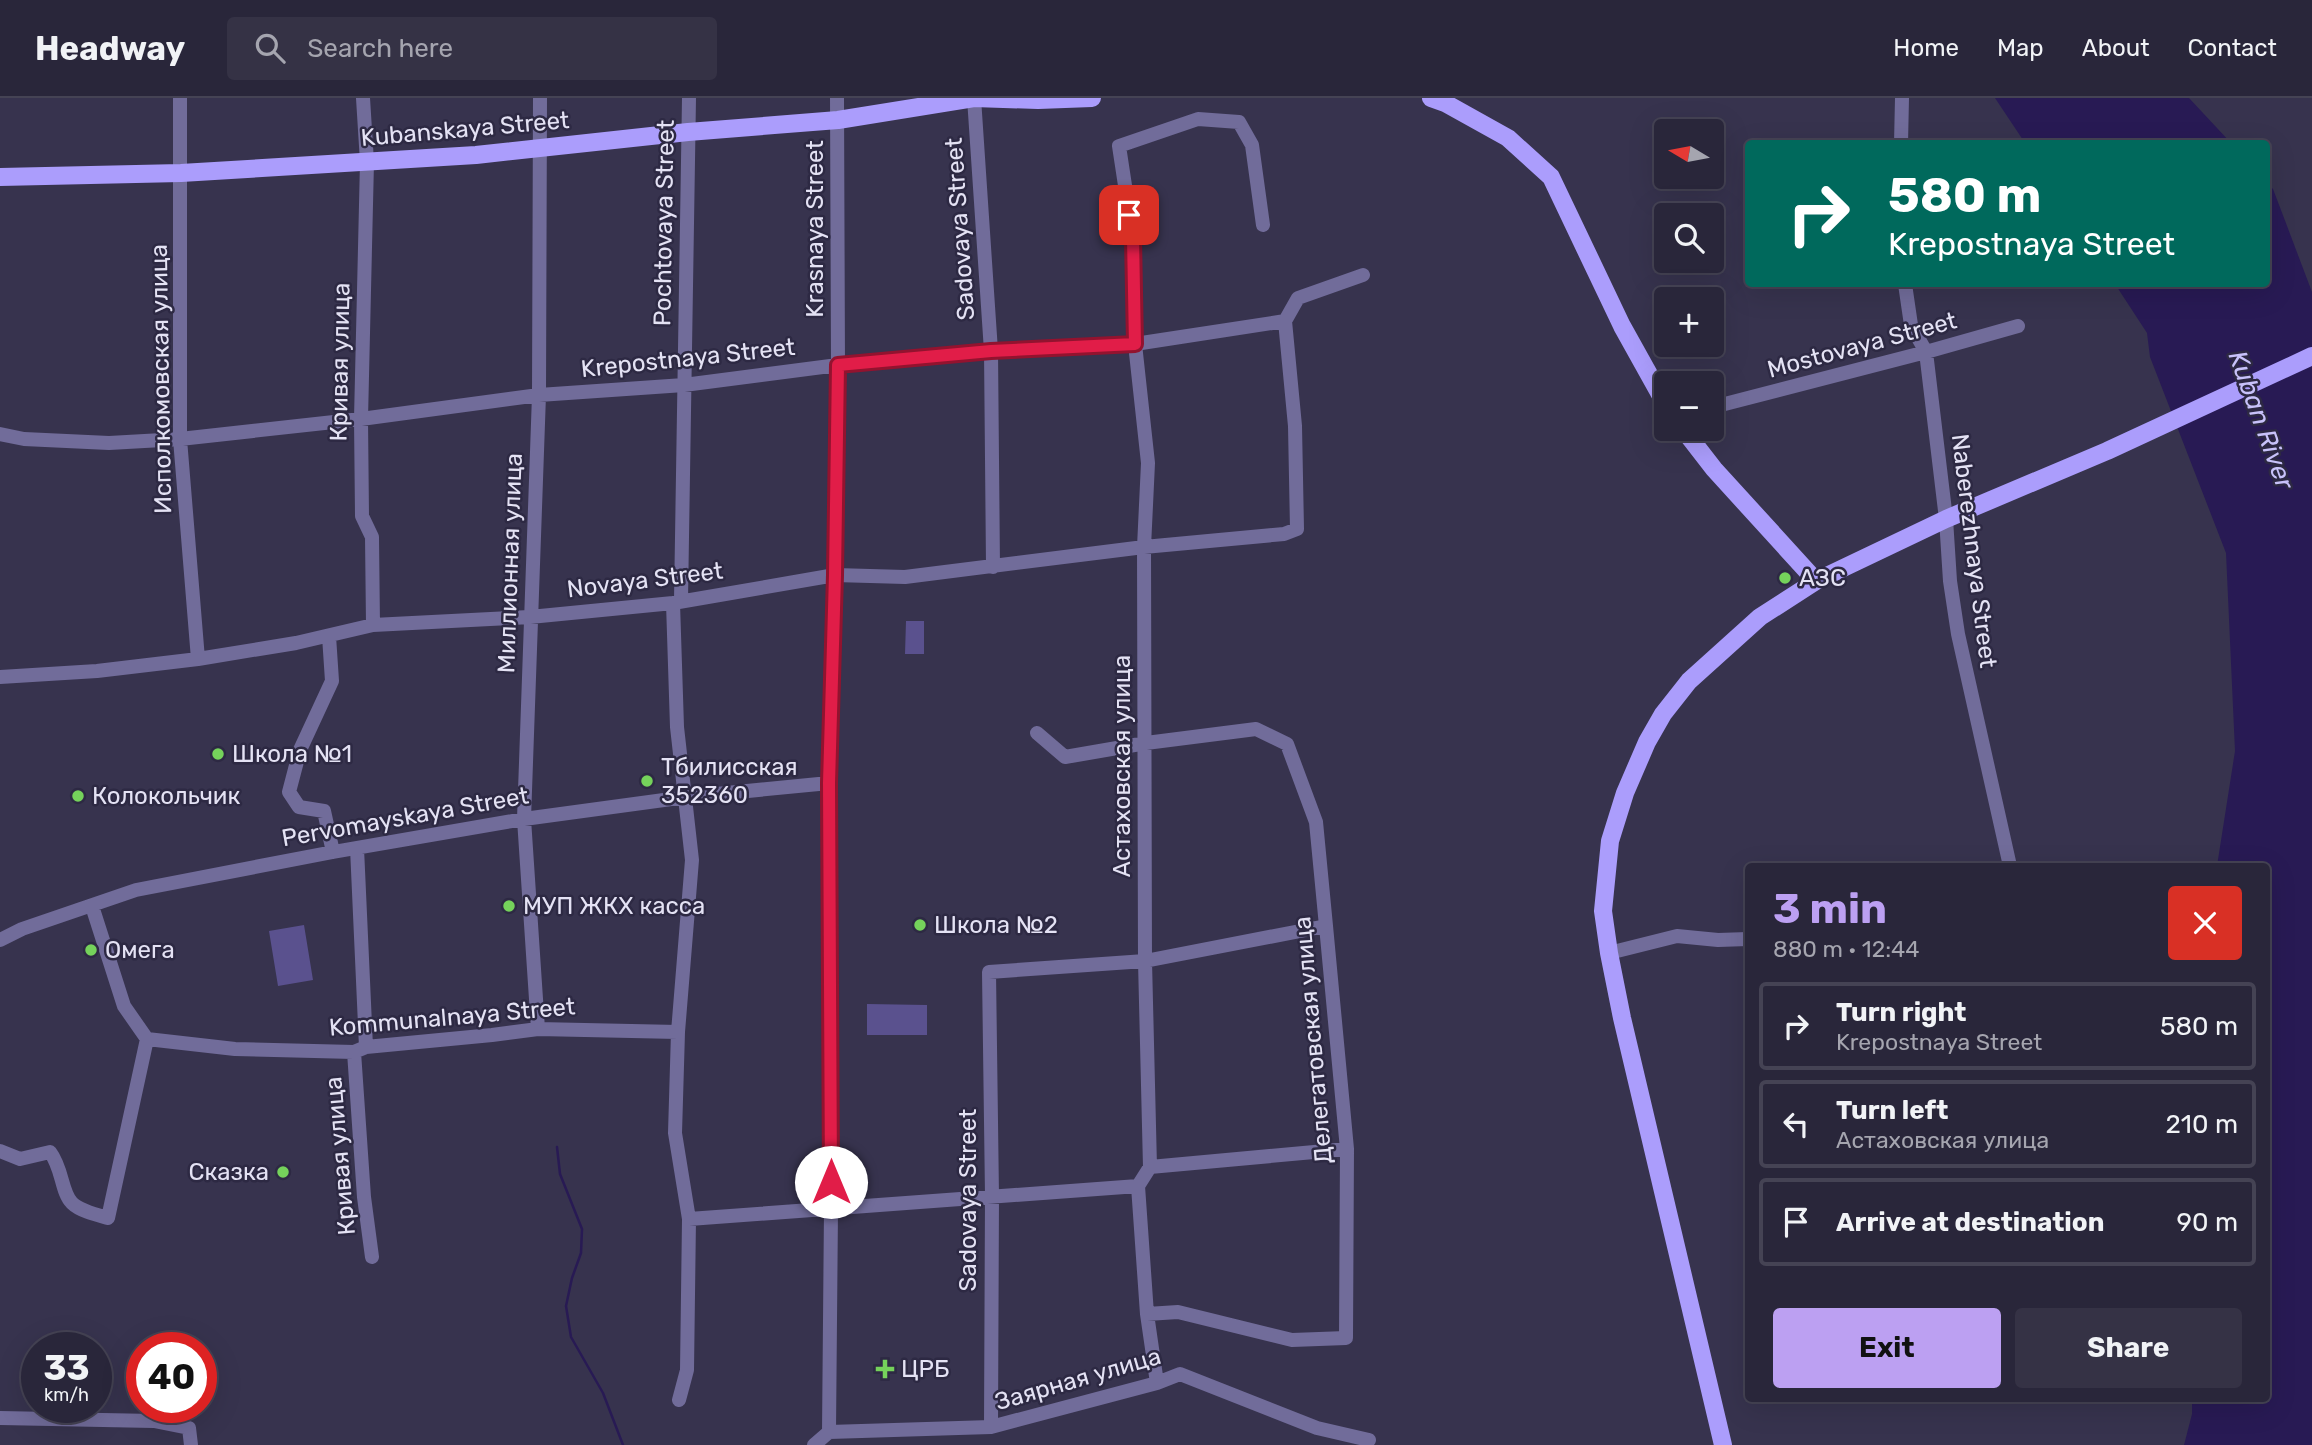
<!DOCTYPE html>
<html lang="en">
<head>
<meta charset="utf-8">
<style>
  :root { --surface:#29263a; --page:#353245; --text:#f1f3f6; --muted:#a5a5af; --line:#454354; --accent:#bca0f2 }
  body { margin:0; font-family:Rubik,sans-serif; background:var(--page); color:var(--text); height:100vh; display:flex; flex-direction:column; font-size:26px; white-space:nowrap }
  * { box-sizing:border-box; margin:0 }
  p { font-size:23px; color:var(--muted) }
  .icon { flex:none; width:38px; height:38px; fill:none; stroke:currentColor; stroke-width:2; stroke-linecap:round; stroke-linejoin:round }
  .map { position:relative; flex:1; overflow:hidden }
  .sheet { position:absolute; left:1745px; top:765px; width:525px; height:539px; display:flex; flex-direction:column; background:var(--surface); border-radius:7px; box-shadow:0 7px 28px #0002,0 0 0 2px var(--line) }
  .sheet>* { flex:none }
  .top-card { position:absolute; left:1745px; top:42px; width:525px; height:147px; border-radius:7px; box-shadow:0 7px 28px #0002,0 0 0 2px var(--line); background:#00695c; color:#fff; overflow:hidden }
  .needle { width:46px; rotate:280deg }
  .buttons { position:absolute; left:1654px; top:21px; display:grid; gap:14px }
  .buttons a { display:grid; place-items:center; width:70px; height:70px; border-radius:7px; background:var(--surface); box-shadow:0 7px 28px #0002,0 0 0 2px var(--line); font-size:35px }
  .speed { position:absolute; left:21px; top:1234px; display:flex; gap:14px; font-size:35px; font-weight:700; text-align:center }
  .speed>* { display:grid; place-content:center; width:91px; height:91px; border-radius:50%; background:var(--surface); box-shadow:0 7px 28px #0002,0 0 0 2px var(--line); line-height:1 }
  .speed small { font-size:18px; font-weight:400 }
  .speed .limit { border:10px solid #d22; background:#fff; color:#111 }
  .pin { position:absolute; display:grid; place-items:center; width:60px; height:60px; color:#fff; margin:-30px; border-radius:14px; box-shadow:0 4px 10px #0006 }
  .me { position:absolute; width:77px; margin:-38px; rotate:0deg; stroke-linejoin:round; filter:drop-shadow(0 0 5px #0008) }
  .turn { display:flex; align-items:center; gap:24px; height:147px; padding:0 28px; font-size:32px }
  .turn .icon { width:91px; height:91px; stroke-width:2.5 }
  .turn b { display:block; font-size:49px; line-height:60px }
  .round { display:grid; place-items:center; flex:none; width:74px; height:74px; border-radius:7px; background:var(--page) }
  .headline { display:flex; align-items:center; justify-content:space-between; height:119px; padding:0 28px }
  h1 { font-size:42px; font-weight:700; line-height:52px; color:var(--accent) }
  .button { display:flex; gap:14px; margin-top:auto; padding:14px 28px }
  .button a { flex:1; height:80px; border-radius:7px; background:var(--accent); color:#111; font-size:28px; font-weight:700; line-height:80px; text-align:center }
  .button a+a { background:var(--page); color:var(--text) }
  ul { padding:0; list-style:none }
  li { display:flex; align-items:center; gap:21px; height:88px; margin:0 14px 10px; padding:0 14px; border:4px solid var(--line); border-radius:7px }
  li div { flex:1 }
  li b { display:block; font-size:26px }
  li em { font-style:normal }
  header { display:flex; align-items:center; gap:42px; box-sizing:border-box; height:98px; padding:0 35px; background:var(--surface); border-bottom:2px solid var(--line) }
  header strong { font-size:33px }
  nav { display:flex; gap:38px; margin-inline-start:auto; font-size:24px }
  .search { width:490px; height:63px; background:var(--page); display:flex; align-items:center; gap:18px; box-sizing:border-box; padding:0 24px; border-radius:7px; color:var(--muted); font-size:26px }
  .map>svg:first-child { display:block }
  .green { fill:#5a518e }
  .water { fill:#281a54 }
  .lines { fill:none; stroke-linecap:round; stroke-linejoin:round }
  .stream { stroke:#281a54; stroke-width:2.5 }
  .minor { stroke:#716c9a; stroke-width:14 }
  .major { stroke:#ab9dfc; stroke-width:18 }
  .route-casing { stroke:#92132f; stroke-width:18 }
  .route { stroke:#e11d48; stroke-width:12 }
  .poi-dot { fill:#75d25b; stroke:#2d2943; stroke-width:2.5 }
  .labels { text-anchor:middle; dominant-baseline:central; stroke-width:5; stroke-linejoin:round; paint-order:stroke }
  .street-label { font-size:24px; fill:#e4e2f4; stroke:#2d2943 }
  .poi-label { font-size:24px; fill:#e4e2f4; stroke:#2d2943; text-anchor:start }
  .water-label { font-size:26px; font-style:italic; fill:#c8c2fa; stroke:#2d2943 }
</style>
</head>
<body>
<header>
<strong>Headway</strong>
<div class="search"><svg class="icon" aria-label="search" viewBox="0 0 24 24"><circle cx="10" cy="10" r="6"/><path d="M15 15l6 6"/></svg>Search here</div>
<nav><a>Home</a><a>Map</a><a>About</a><a>Contact</a></nav>
</header>
<div class="map">
<svg width="2312" height="1347" viewBox="0 0 2312 1347">
  <rect width="100%" height="100%" fill="#37334e"/>
  <path class="green" d="M906 523H924V556H905Z
    M304 827 313 882 278 888 269 833Z
    M867 906 927 907V937H867Z"/>
  <path class="water" d="M1995 0H2189L2231 45H2025Z
    M2266 84 2273 91 2312 194V1347H2184L2192 1316V1300H2266V768H2217L2235 653 2226 455 2150 259 2147 235 2115 186H2266Z"/>
  <g class="lines">
    <path class="stream" d="M557 1049 560 1076 582 1131 581 1155 572 1180 566 1208 571 1239 603 1295 623 1347"/>
    <path class="minor" d="M180 0V341L198 561
      M363 0 367 64 361 321 362 418 372 439 373 527
      M974 0 991 253 993 469
      M1901 46 1902 0
      M1905 186 1911 227 1926 254 1946 421 1950 483 1958 536 2010 768
      M1717 308 1926 254 2018 228
      M0 336 24 341 109 345 180 341 361 321 539 297 684 287 838 267 991 253 1135 246 1285 223 1298 200 1363 177
      M681 502 689 0
      M673 505 677 629 692 762 678 934 675 1035 689 1121 687 1272 679 1302
      M329 538 332 583 300 652 289 694 299 709 324 713 333 754
      M0 579 97 573 198 561 296 545 373 527 530 519 673 505 835 477 905 479 1144 449 1284 436 1297 431 1295 328 1285 223
      M1037 635 1065 659 1146 645 1256 631 1287 646 1316 724 1326 828 1347 1051 1346 1240 1292 1242 1178 1214 1147 1216
      M357 750 366 949
      M92 808 124 908 147 941 235 951 354 954 366 949 492 937 538 931 678 934
      M0 842 22 831 136 792 333 754 524 721 686 699 829 685
      M1609 855 1677 838 1718 842 1748 841
      M538 931 524 721 539 297 540 0
      M354 954 364 1099 372 1159
      M0 1053 20 1061 50 1054C63 1071 61 1094 72 1105 80 1113 97 1117 108 1120L147 941
      M1150 1069 1347 1051
      M689 1121 1138 1088
      M1157 1285 1147 1216 1138 1088 1150 1069 1145 863 1144 449 1148 365 1135 246 1133 140 1119 48 1198 21 1239 24 1252 47 1263 127
      M0 1320 154 1323 189 1330 191 1347
      M991 1329 992 1098 989 874 1145 863 1326 828
      M829 1334 991 1329 1157 1285 1180 1276 1317 1330 1369 1342
      M814 1347 829 1334 831 1111 829 685 835 477 838 267 837 0"/>
    <path class="major" d="M1431 0 1445 5 1508 40 1551 79 1622 228 1666 307
      M0 79 181 75 476 57 688 34 838 22 974 0 1038 2 1092 0
      M1683 331 1714 371 1816 483
      M1723 1347 1622 920 1609 855 1603 813 1610 743 1625 695 1647 644 1663 616 1689 583 1760 519 1816 483 1946 421 2107 353 2312 258"/>
  </g>
  <g class="lines">
    <g class="route-casing">
      <path id="route" d="M831 1084 829 685 835 477 838 267 991 253 1135 246 1133 140 1129 117"/>
    </g>
    <use href="#route" class="route"/>
  </g>
  <g class="poi-dot">
    <circle cx="1785" cy="480" r="7"/>
    <circle cx="218" cy="656" r="7"/>
    <circle cx="647" cy="683" r="7"/>
    <circle cx="78" cy="698" r="7"/>
    <circle cx="509" cy="808" r="7"/>
    <circle cx="920" cy="827" r="7"/>
    <circle cx="91" cy="852" r="7"/>
    <circle cx="283" cy="1074" r="7"/>
    <path d="M881.5 1260.5h7v7h7v7h-7v7h-7v-7h-7v-7h7z"/>
  </g>
  <g class="labels">
    <g class="street-label">
      <text transform="translate(465 31) rotate(-5)">Kubanskaya Street</text>
      <text transform="translate(664 125) rotate(-89)">Pochtovaya Street</text>
      <text transform="translate(815 131) rotate(-90)">Krasnaya Street</text>
      <text transform="translate(960 131) rotate(-94)">Sadovaya Street</text>
      <text transform="translate(1862 247) rotate(-15)">Mostovaya Street</text>
      <text transform="translate(688 260) rotate(-6)">Krepostnaya Street</text>
      <text transform="translate(340 264) rotate(-89)">Кривая улица</text>
      <text transform="translate(161 281) rotate(-91)">Исполкомовская улица</text>
      <text transform="translate(1974 453) rotate(83)">Naberezhnaya Street</text>
      <text transform="translate(510 465) rotate(-88)">Миллионная улица</text>
      <text transform="translate(645 482) rotate(-7)">Novaya Street</text>
      <text transform="translate(1122 668) rotate(-90)">Астаховская улица</text>
      <text transform="translate(405 719) rotate(-10)">Pervomayskaya Street</text>
      <text transform="translate(452 919) rotate(-5)">Kommunalnaya Street</text>
      <text transform="translate(1313 942) rotate(-95)">Делегатовская улица</text>
      <text transform="translate(340 1058) rotate(-95)">Кривая улица</text>
      <text transform="translate(968 1102) rotate(-90)">Sadovaya Street</text>
      <text transform="translate(1078 1281) rotate(-16)">Заярная улица</text>
    </g>
    <g class="poi-label">
      <text x="1799" y="480">АЗС</text>
      <text x="232" y="656">Школа №1</text>
      <text x="661" y="669">Тбилисская<tspan x="661" dy="28">352360</tspan></text>
      <text x="92" y="698">Колокольчик</text>
      <text x="523" y="808">МУП ЖКХ касса</text>
      <text x="934" y="827">Школа №2</text>
      <text x="105" y="852">Омега</text>
      <text x="269" y="1074" text-anchor="end">Сказка</text>
      <text x="901" y="1271">ЦРБ</text>
    </g>
    <g class="water-label">
      <text transform="translate(2261 322) rotate(70)">Kuban River</text>
    </g>
  </g>
</svg>
<div class="buttons">
<a><svg class="needle" viewBox="-14 -14 28 28"><path d="M0-13l5 13h-10z" fill="#e53935"/><path d="M0 13l5-13h-10z" fill="#a5a5af"/></svg></a>
<a><svg class="icon" aria-label="search" viewBox="0 0 24 24"><circle cx="10" cy="10" r="6"/><path d="M15 15l6 6"/></svg></a>
<a>+</a>
<a>−</a>
</div>
<div class="speed"><div>33<small>km/h</small></div><div class="limit">40</div></div>
<div class="pin" style="left:1129px;top:117px;background:#d93025"><svg class="icon" aria-label="arrive" viewBox="0 0 24 24"><path d="M6 21V4h12l-3 4 3 4H6"/></svg></div>
<svg class="me" style="left:831px;top:1084px" viewBox="-20 -20 40 40"><circle r="19" fill="#fff"/><path d="M0-13L10 11 0 6-10 11z" fill="#e11d48"/></svg>
<div class="top-card">
<div class="turn"><svg class="icon" aria-label="right" viewBox="0 0 24 24"><path d="M7 20v-9h11M14 6l5 5-5 5"/></svg><div><b>580 m</b>Krepostnaya Street</div></div>
</div>
<section class="sheet">
<div class="headline"><div><h1>3 min</h1><p>880 m · 12:44</p></div><a class="round" style="background:#d93025;color:#fff"><svg class="icon" aria-label="close" viewBox="0 0 24 24"><path d="M6 6l12 12M18 6L6 18"/></svg></a></div>
<ul>
<li><svg class="icon" aria-label="right" viewBox="0 0 24 24"><path d="M7 20v-9h11M14 6l5 5-5 5"/></svg><div><b>Turn right</b><p>Krepostnaya Street</p></div><em>580 m</em></li>
<li><svg class="icon" aria-label="left" viewBox="0 0 24 24"><path d="M17 20v-9H6M10 6l-5 5 5 5"/></svg><div><b>Turn left</b><p>Астаховская улица</p></div><em>210 m</em></li>
<li><svg class="icon" aria-label="arrive" viewBox="0 0 24 24"><path d="M6 21V4h12l-3 4 3 4H6"/></svg><div><b>Arrive at destination</b></div><em>90 m</em></li>
</ul>
<div class="button"><a>Exit</a><a>Share</a></div>
</section>
</div>
</body>
</html>
